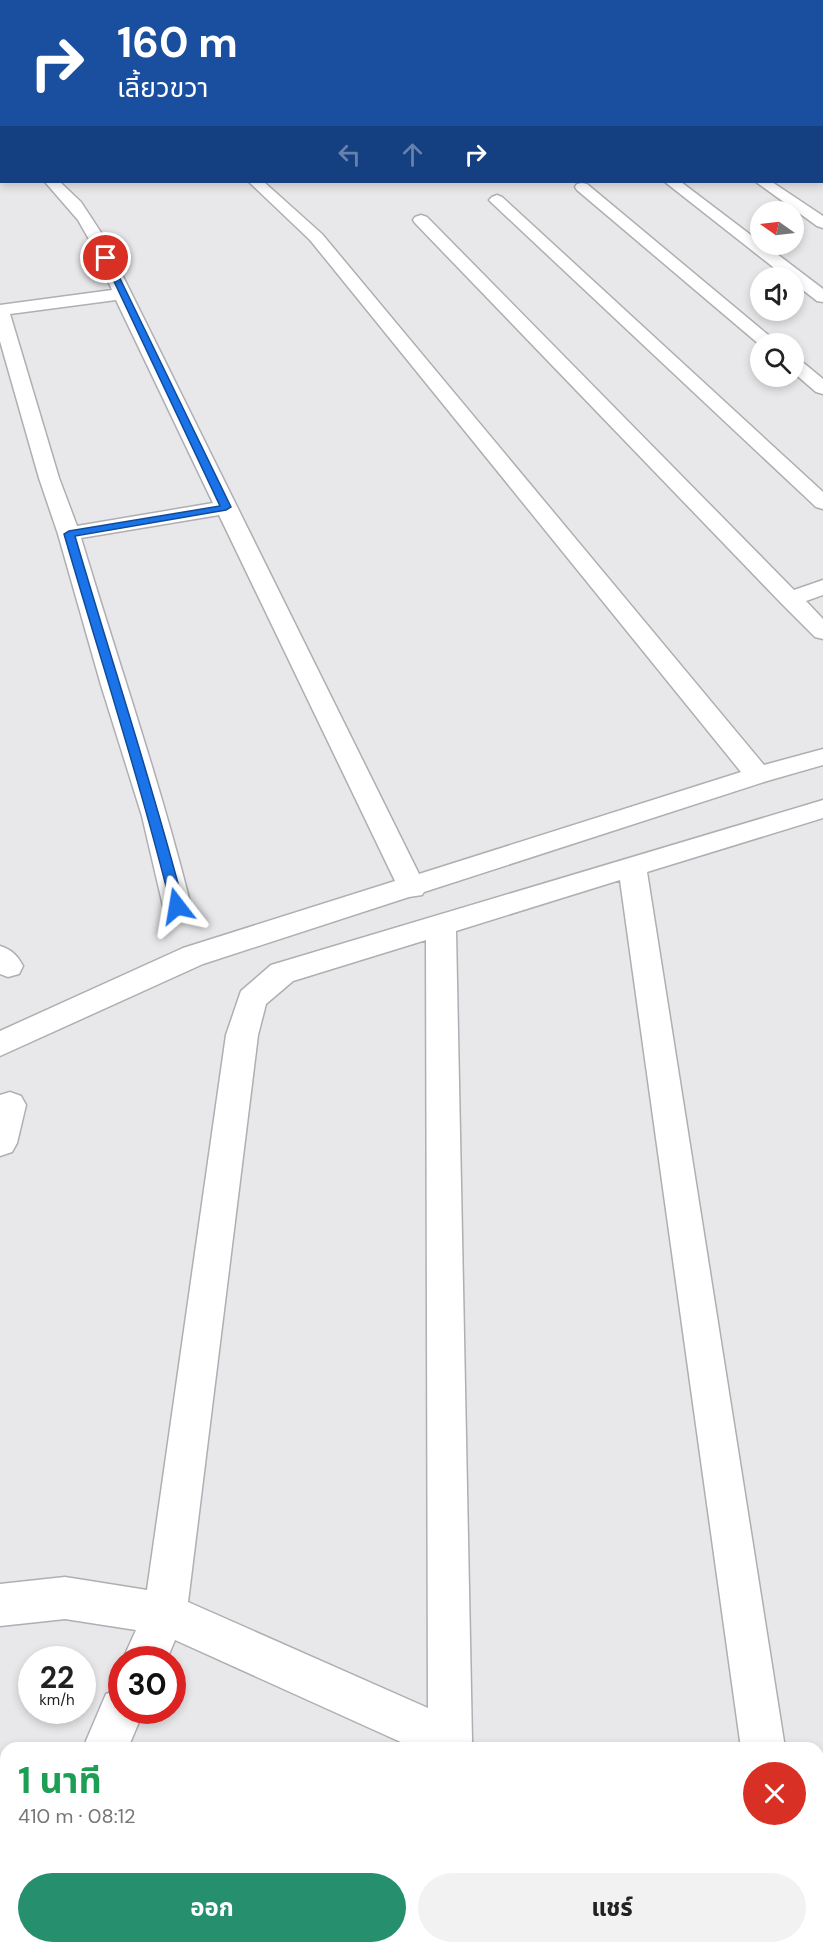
<!DOCTYPE html>
<html lang="th">
<head>
<meta charset="utf-8">
<style>
  :root { --surface:#fff; --page:#f2f2f2; --text:#222; --muted:#767676; --accent:#258f6e }
  body { margin:0; font-family:"DM Sans","Noto Sans Thai",sans-serif; background:var(--page); color:var(--text); height:100vh; display:flex; flex-direction:column; font-size:22px; white-space:nowrap }
  * { box-sizing:border-box; margin:0 }
  p { font-size:20px; color:var(--muted) }
  .icon { flex:none; width:33px; height:33px; fill:none; stroke:currentColor; stroke-width:2; stroke-linecap:round; stroke-linejoin:round }
  .map { position:relative; flex:1; overflow:hidden }
  .side { position:absolute; left:0px; top:1742px; width:824px; height:212px; display:flex; flex-direction:column; background:var(--surface); border-radius:18px 18px 0 0; box-shadow:0 3px 9px #0003 }
  .side>* { flex:none }
  .banner { position:absolute; left:0px; top:0px; width:824px; height:183px; box-shadow:0 3px 9px #0003; background:#1a4fa0; color:#fff; overflow:hidden }
  .needle { width:39px; rotate:284deg }
  .tools { position:absolute; left:750px; top:201px; display:grid; gap:12px }
  .tools a { display:grid; place-items:center; width:54px; height:54px; border-radius:50%; background:var(--surface); box-shadow:0 3px 9px #0003; font-size:30px }
  .speed { position:absolute; left:18px; top:1646px; display:flex; gap:12px; font-size:30px; font-weight:700; text-align:center }
  .speed>* { display:grid; place-content:center; width:78px; height:78px; border-radius:50%; background:var(--surface); box-shadow:0 3px 9px #0003; line-height:1 }
  .speed small { font-size:15px; font-weight:400 }
  .speed .limit { border:9px solid #d22; background:#fff; color:#111 }
  .pin { position:absolute; display:grid; place-items:center; width:51px; height:51px; color:#fff; margin:-26px; border:3px solid #fff; border-radius:50%; box-shadow:0 2px 6px #0007 }
  .me { position:absolute; width:66px; margin:-33px; rotate:346deg; stroke-linejoin:round; filter:drop-shadow(0 0 4px #0008) }
  .turn { display:flex; align-items:center; gap:21px; height:126px; padding:0 18px; font-size:27px }
  .turn .icon { width:78px; height:78px; stroke-width:2.5 }
  .turn b { display:block; font-size:42px; line-height:51px }
  .lanes { display:flex; align-items:center; height:57px; padding:0 18px; background:#0003; justify-content:center; gap:30px; direction:ltr }
  .lanes .off { opacity:.35 }
  .round { display:grid; place-items:center; flex:none; width:63px; height:63px; border-radius:32px; background:var(--page) }
  .head { display:flex; align-items:center; justify-content:space-between; height:102px; padding:0 18px }
  h1 { font-size:36px; font-weight:700; line-height:45px; color:#1e9e55 }
  .cta { display:flex; gap:12px; margin-top:auto; padding:12px 18px }
  .cta a { flex:1; height:69px; border-radius:36px; background:var(--accent); color:#fff; font-size:24px; font-weight:700; line-height:69px; text-align:center }
  .cta a+a { background:var(--page); color:var(--text) }
  .map>svg:first-child { display:block }
  .lines { fill:none; stroke-linecap:round; stroke-linejoin:round }
  .canal { fill:#7b8fa8; fill-rule:evenodd }
  .street-casing { stroke:#afafb3; stroke-width:3 }
  .street { fill:#fff; fill-rule:evenodd }
  .route { fill:#1a73e8; stroke:#114b97; stroke-width:1.5 }
</style>
</head>
<body>
<div class="map">
<svg width="823" height="1952" viewBox="0 0 823 1952">
  <rect width="100%" height="100%" fill="#e8e8eb"/>
  <g class="lines">
    <path class="canal" d="M0 115H2V125H0Z"/>
    <g class="street-casing">
      <path id="street" d="M0 0H10L11 2H2V4Z
        M123 0H135L136 2H124Z
        M228 0H241L242 2H229Z
        M335 0H348L349 2H336Z
        M440 0H453L454 2H441Z
        M529 0H548L528 2Z
        M667 0H686L666 2Z
        M727 0H741L742 2H728Z
        M818 0H823V5L822 2H817Z
        M0 59 2 60V69L0 68Z
        M0 140H2V149H0Z
        M822 154H823V162H822Z
        M45 182H60L81 202 102 234 419 874 741 772 310 240 249 182H264L322 234 764 765 823 749V765L767 781 424 892 422 895 409 897 203 964 0 1056V1031L183 948 395 881 219 515 81 538C118 661 160 782 191 906L187 913 177 916 167 913 163 906 142 816 101 685 58 534 39 478 0 341V305L112 290 94 248 78 220ZM116 300 213 503 77 526 59 478 10 314Z
        M665 182H681L760 242V244H764L823 289V302L817 301 794 283V278H787Z
        M756 182H772L823 216V228L817 226Z
        M582 183 587 184 779 344 760 345 577 190 575 187 577 184Z
        M497 195 502 197 823 492V509L816 507 492 203 489 200 492 197Z
        M421 215 427 217 794 590 823 580V595L806 601 823 619V639L815 637 782 604 415 223 413 220 415 217Z
        M794 359 800 360 823 379V394L816 392 794 373Z
        M823 800V818L647 872 785 1748H741L620 880 456 931 472 1741 470 1748H414L175 1640 167 1659H123L136 1630 65 1619 0 1626V1584L65 1577 147 1590 226 1035 241 991 271 965ZM426 940 428 1708 188 1602 258 1035 266 1004 293 981Z
        M0 946C12 950 17 955 23 966L19 974 8 977 0 974Z
        M10 1092 21 1096 26 1105 17 1143 12 1152 0 1156V1095Z
        M122 1688V1710H144L128 1748H83L106 1694Z
        M0 1814H6V1860H0Z
        M818 1852H823V1900L818 1899Z
        M28 1947H76L75 1952H27Z
        M251 1947H303L305 1952H253Z"/>
    </g>
    <use href="#street" class="street"/>
  </g>
  <path class="route" d="M106 256 110 258 231 507 226 510 75 536C111 660 152 782 184 906L177 911 171 906C140 781 100 658 64 534L69 531 220 506 103 258Z"/>
</svg>
<div class="tools">
<a><svg class="needle" viewBox="-14 -14 28 28"><path d="M0-13l5 13h-10z" fill="#e53935"/><path d="M0 13l5-13h-10z" fill="#767676"/></svg></a>
<a><svg class="icon" aria-label="sound" viewBox="0 0 24 24"><path d="M4 9h4l5-4v14l-5-4H4zM17 9q2 3 0 6"/></svg></a>
<a><svg class="icon" aria-label="search" viewBox="0 0 24 24"><circle cx="10" cy="10" r="6"/><path d="M15 15l6 6"/></svg></a>
</div>
<div class="speed"><div>22<small>km/h</small></div><div class="limit">30</div></div>
<div class="pin" style="left:106px;top:258px;background:#d93025"><svg class="icon" aria-label="arrive" viewBox="0 0 24 24"><path d="M6 21V4h12l-3 4 3 4H6"/></svg></div>
<svg class="me" style="left:177px;top:906px" viewBox="-20 -20 40 40"><path d="M0-17L14 15 0 8-14 15z" fill="#1a73e8" stroke="#fff" stroke-width="4"/></svg>
<div class="banner">
<div class="turn"><svg class="icon" aria-label="right" viewBox="0 0 24 24"><path d="M7 20v-9h11M14 6l5 5-5 5"/></svg><div><b>160 m</b>เลี้ยวขวา</div></div>
<div class="lanes"><svg class="icon off" aria-label="left" viewBox="0 0 24 24"><path d="M17 20v-9H6M10 6l-5 5 5 5"/></svg><svg class="icon off" aria-label="ahead" viewBox="0 0 24 24"><path d="M12 20V5M6 11l6-6 6 6"/></svg><svg class="icon" aria-label="right" viewBox="0 0 24 24"><path d="M7 20v-9h11M14 6l5 5-5 5"/></svg></div>
</div>
<section class="side">
<div class="head"><div><h1>1 นาที</h1><p>410 m · 08:12</p></div><a class="round" style="background:#d93025;color:#fff"><svg class="icon" aria-label="close" viewBox="0 0 24 24"><path d="M6 6l12 12M18 6L6 18"/></svg></a></div>
<div class="cta"><a>ออก</a><a>แชร์</a></div>
</section>
</div>
</body>
</html>
